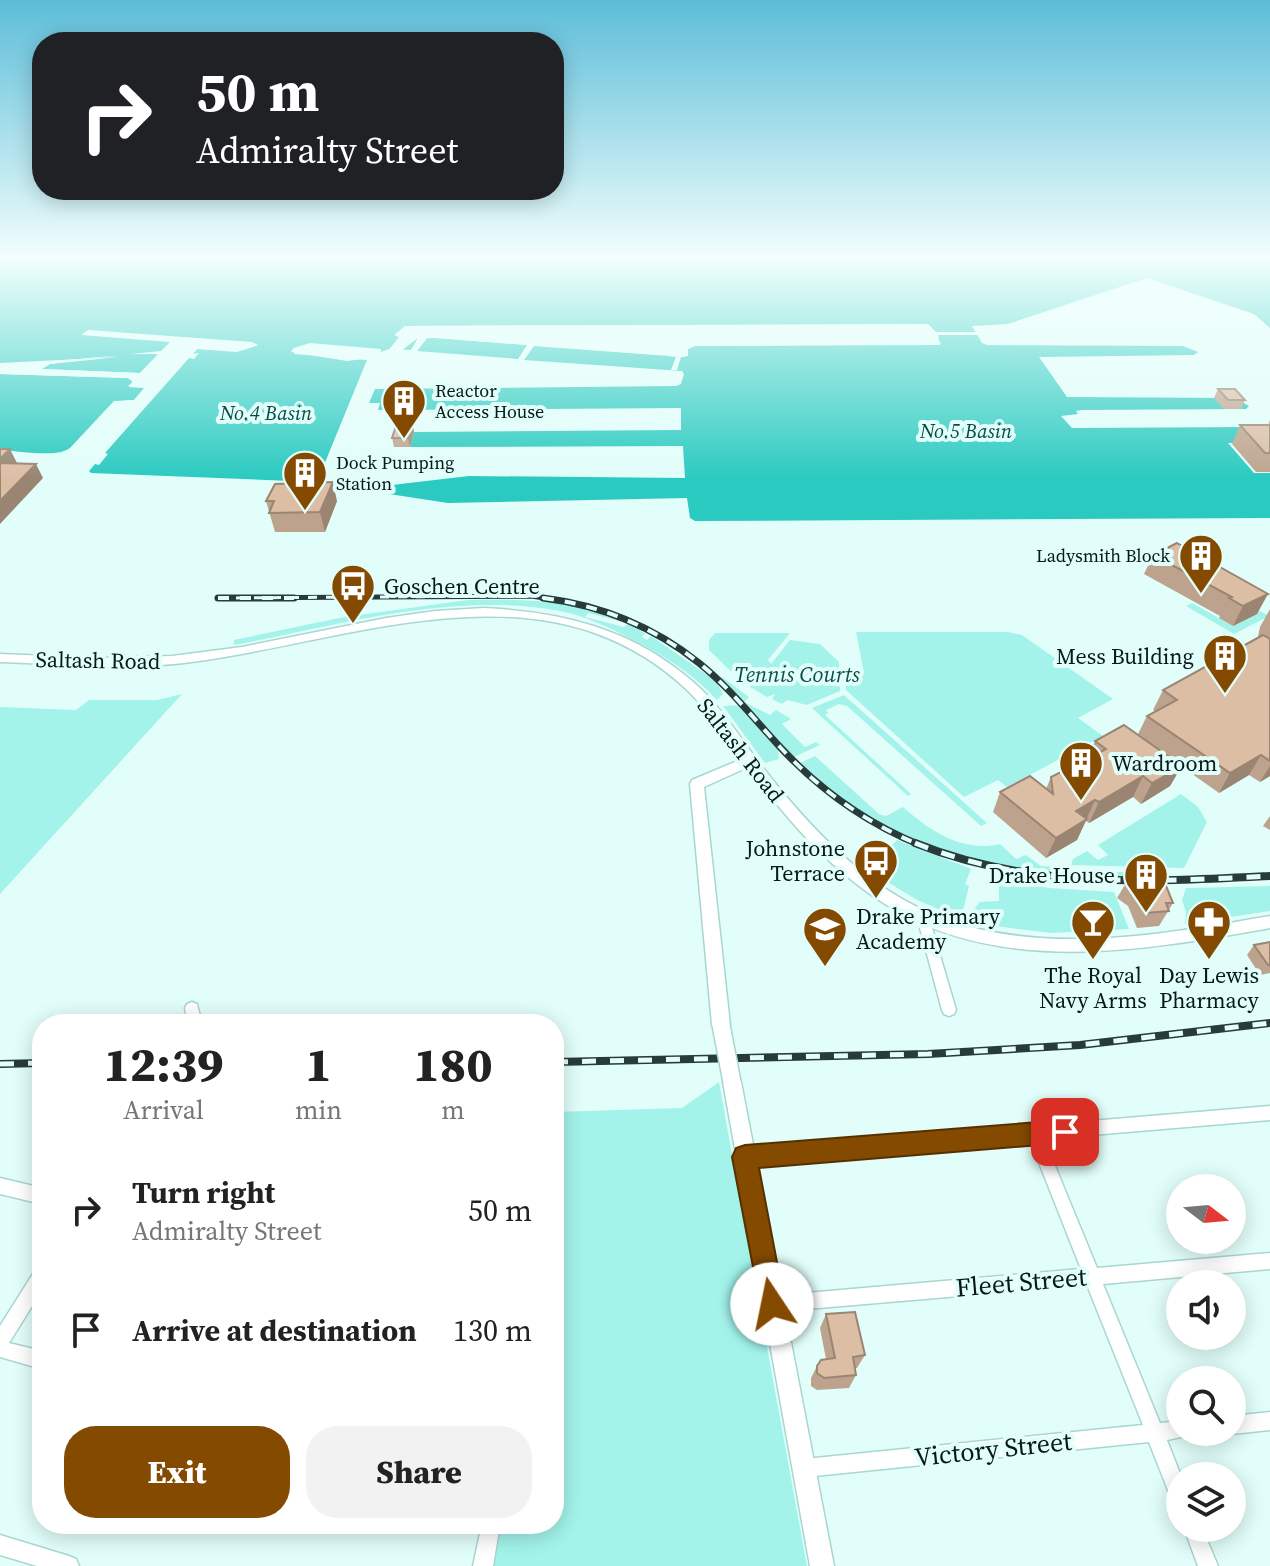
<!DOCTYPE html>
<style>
:root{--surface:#fff;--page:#f2f2f2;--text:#222;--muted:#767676;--accent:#844a00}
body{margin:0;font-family:"Source Serif 4",serif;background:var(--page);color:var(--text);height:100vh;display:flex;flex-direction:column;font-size:30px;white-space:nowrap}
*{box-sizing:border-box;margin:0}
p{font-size:26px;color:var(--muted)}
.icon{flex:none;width:44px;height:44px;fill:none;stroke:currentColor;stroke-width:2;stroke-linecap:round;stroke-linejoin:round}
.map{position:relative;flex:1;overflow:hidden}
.drawer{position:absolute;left:32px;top:1014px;width:532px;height:520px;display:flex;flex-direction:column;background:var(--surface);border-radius:32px;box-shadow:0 4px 20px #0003}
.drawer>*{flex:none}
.guide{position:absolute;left:32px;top:32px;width:532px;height:168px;border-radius:32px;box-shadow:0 4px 20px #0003;background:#202124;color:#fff;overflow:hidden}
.needle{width:52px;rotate:106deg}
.buttons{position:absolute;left:1166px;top:1174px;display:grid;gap:16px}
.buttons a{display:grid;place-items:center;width:80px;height:80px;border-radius:50%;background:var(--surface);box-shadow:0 4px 20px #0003;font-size:40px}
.pin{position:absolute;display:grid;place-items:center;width:68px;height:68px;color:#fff;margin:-34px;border-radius:16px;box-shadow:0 4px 12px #0006}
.me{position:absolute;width:88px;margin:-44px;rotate:349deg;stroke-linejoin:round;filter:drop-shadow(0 0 6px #0008)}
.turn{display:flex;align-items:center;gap:28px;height:168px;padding:0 32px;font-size:36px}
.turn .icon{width:104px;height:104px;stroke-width:2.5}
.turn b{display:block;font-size:56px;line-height:68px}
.eta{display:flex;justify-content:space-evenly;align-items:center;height:136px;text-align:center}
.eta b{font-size:48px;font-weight:800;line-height:56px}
.cta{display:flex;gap:16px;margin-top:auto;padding:16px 32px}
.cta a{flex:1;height:92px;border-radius:32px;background:var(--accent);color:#fff;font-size:32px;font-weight:800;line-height:92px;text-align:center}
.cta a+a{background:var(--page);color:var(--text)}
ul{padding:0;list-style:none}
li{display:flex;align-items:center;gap:24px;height:120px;padding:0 32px}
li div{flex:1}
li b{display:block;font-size:30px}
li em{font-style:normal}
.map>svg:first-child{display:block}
</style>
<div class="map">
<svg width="1270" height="1566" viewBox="0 0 1270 1566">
<rect width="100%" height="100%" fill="#e2fefa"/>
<path fill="#a3f3eb" d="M468 600C520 599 571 599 620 621L588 613 585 617 624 627 628 624 645 633 642 637 647 640 651 636 716 681 723 694 717 700C693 674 665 656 633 640 610 628 586 616 560 611 453 591 339 625 234 645V640L344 617Z
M1240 600 1269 616 1234 634 1186 606 1192 603 1233 626 1241 622 1240 620 1247 619Z
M856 632H1008L1022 635 1113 699 1078 718 1103 736 1007 787 998 780 964 797 846 690 845 673H864Z
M715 633H790L768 660 771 664 790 640 820 644 839 662 840 691 807 705 787 700 782 704 772 699 775 694 767 697 742 682 709 650V640Z
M722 677 749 697 744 702 770 715 776 710 791 719 782 724 805 747 816 742 820 745 792 758 782 748 778 750 779 759 765 763 723 706 743 705 719 678Z
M182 694 0 894V707L76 710 89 700H157Z
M844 695 987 823 981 826 847 706 839 704 826 710 828 713 825 715 911 794 908 796 812 708Z
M815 756 879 814 886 816 903 807C929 830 962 853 1000 844L1016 859 1026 855 1041 866 1146 874 1148 879C1011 879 902 858 798 764Z
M1181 794 1198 807 1207 822 1184 868 1071 865 1073 859 1087 851 1098 860 1108 855 1098 845Z
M897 840 971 869 965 884 969 886 961 919 917 900 868 870Z
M999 879 1049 888 1114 892 1129 929 1051 933 971 923 973 911 980 902 999 901Z
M1270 886V911L1185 924 1186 912 1182 900 1186 888Z
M719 1082 733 1160 742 1165 769 1300 760 1304 761 1314 807 1566H490L499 1524H554V1112L682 1108Z"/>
<path fill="#2bcac0" d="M0 260H1270V328L1254 314 1147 278 1008 324 972 326 982 343 987 345 1183 346 1198 352 1194 355 1039 357 1067 397 1235 398 1249 406 1246 409 1082 410 1076 411 1078 414 1061 416 1072 428 1253 427 1266 442 1228 443 1254 473H1270V518L695 521 690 518 687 498 448 503 389 494 392 485 469 476 685 478 683 446 410 447 414 432 681 430V408L378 410 380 403H369L375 389 676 386 681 384 684 374 682 371 524 360 534 346 684 357 688 349 695 346 941 344 928 324 405 326 396 336 420 338 411 350 389 349 381 352 304 346 292 349 295 354 367 360 317 482 91 473 89 471 96 460 197 349 243 350 258 345 88 330 171 342 140 373 41 369 50 364 119 357 0 363Z
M427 338H436L527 345 518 359 417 351Z
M0 374 128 378 133 382 128 386 145 388 134 400C100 399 93 436 67 450 53 457 17 451 0 450Z"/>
<path fill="#e2fefa" d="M928 324 936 332H977L979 335H938L940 345 695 346 688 349V356L681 357 677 370H671L676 357 668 356 669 352 683 353 685 346 695 342 936 341 927 328 406 330 401 333 659 351 658 355 436 338H427L416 352H410L418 338 398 353 387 352 399 337 394 335 405 326Z
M88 330 252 342 258 345 237 352 197 349 193 354 199 353 194 359 189 358 105 453 108 454 99 465 95 464 89 471 85 469 93 458 195 346H249L175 340 173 347 143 376 135 377 136 384 149 387 144 397 135 404 116 405 66 455 62 452 69 449 114 401 134 400 144 388 129 387 133 381 128 378 0 374V370L38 371V367H0V363L28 364 120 355 50 364 42 369 140 373 158 354H131L161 351 170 342 81 335Z
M310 343 381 349V352L375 355 304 350H298L371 358 347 361 291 352 294 348Z"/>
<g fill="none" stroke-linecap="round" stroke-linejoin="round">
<g stroke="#a8d6d1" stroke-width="3">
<path id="street" d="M927 913 931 914 933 918 932 928 956 1010 954 1014 949 1016 944 1014 942 1010 920 928 923 914Z
M192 1002 197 1004 202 1024H188L185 1008 187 1004Z
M1270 1106V1120L1044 1139 1097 1268 1270 1253V1269L1103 1284 1160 1423 1180 1421V1432H1188L1186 1436 1167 1440 1181 1476 1180 1505 1173 1503 1149 1442 805 1477 799 1474 796 1468 799 1462 805 1459 1143 1425 1087 1285 772 1312 766 1310 764 1304 766 1298 772 1296 1081 1269 1030 1140 745 1164 740 1162 738 1157 740 1152 745 1150Z
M0 1178 42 1188V1204L0 1194Z
M42 1267V1290L9 1343 42 1351V1369L0 1357V1326L36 1269Z
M1270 1412V1430L1232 1434 1227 1432H1232V1416Z
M482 1524H500L493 1566H473Z
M1184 1528H1202L1218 1566H1198Z
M0 1535 69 1556 76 1559 79 1566H37L0 1555Z"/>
</g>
<g stroke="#a8d6d1" stroke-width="3">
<path id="secondary" d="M484 608C562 612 631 628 692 681 718 703 737 733 757 760 807 825 866 890 945 919 1048 956 1165 934 1270 916V928C1147 950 1003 976 890 907 832 872 788 821 748 767L704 787 730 1025 727 1030 721 1033 715 1030 712 1025 690 784 692 780 742 759C724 735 707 709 685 688 546 560 361 638 199 661 134 671 66 664 0 662V654L98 658 172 656 242 647 386 618 435 611Z
M732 1074 738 1076 741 1082 834 1566H810L723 1082 726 1076Z"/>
</g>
<use href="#street" fill="#fff" fill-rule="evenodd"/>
<use href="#secondary" fill="#fff" fill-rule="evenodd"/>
<g stroke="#283b3a" stroke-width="5">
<path id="rail-far2" d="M218 598 531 596 558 600"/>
</g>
<g stroke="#283b3a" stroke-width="7">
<path id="rail-far1" d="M218 598H294
M543 598C600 605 654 627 699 663 730 688 754 719 780 747 820 790 866 823 920 845"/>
</g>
<g stroke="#283b3a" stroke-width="8">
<path id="rail" d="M915 843C1029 889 1150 882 1270 876
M554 1062 928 1054 1080 1045 1270 1023
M0 1064 42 1063"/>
</g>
<use href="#rail-far2" stroke="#e2fefa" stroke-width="3" stroke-dasharray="9" stroke-linecap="butt"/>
<use href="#rail-far1" stroke="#e2fefa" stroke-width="4" stroke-dasharray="11" stroke-linecap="butt"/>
<use href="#rail" stroke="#e2fefa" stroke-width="5" stroke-dasharray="14" stroke-linecap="butt"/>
<g stroke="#a8d6d1" stroke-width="20" stroke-linecap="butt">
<path id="secondary-bridge" d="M721 1025 732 1082"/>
</g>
<use href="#secondary-bridge" stroke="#fff" stroke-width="17"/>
</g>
<path fill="#bda38d" d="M1218 389 1245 400 1241 409H1224L1214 398Z
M1270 420V472H1256L1232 444 1240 425H1268Z
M414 432 410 447H394L392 438Z
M266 501H337L325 532H275Z
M1177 543 1257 614 1233 626 1219 618 1220 616 1144 574 1153 555Z
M1270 609V776L1260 782 1249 775 1219 793 1181 766 1170 786 1141 804 1133 797 1089 823 1086 821 1077 840 1046 858 993 812 1000 792 1046 789 1051 777 1088 758 1095 741 1138 734 1147 716 1155 711 1153 710 1163 690 1260 637 1258 636 1260 627Z
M1270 816V830L1263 826Z
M1126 883 1173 903 1159 926 1137 928 1128 906 1117 898Z
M1270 942V973L1260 975 1247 955 1254 945Z
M826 1314 865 1355 857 1368H855L856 1375 849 1388 817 1390 811 1386V1378L817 1366 826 1359 820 1328Z"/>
<path fill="#9a8573" d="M413 423 414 432 410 447 408 438Z
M10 449 17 463 0 469V459Z
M36 464 43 478 0 524V501Z
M333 482 337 501 325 532 320 512Z
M1268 594 1257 614 1233 626 1243 606Z
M1261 755 1249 775 1219 793 1230 773Z
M1182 766 1170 786 1141 804 1152 783Z
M1270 766V776L1260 782Z
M1143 776 1133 797 1089 823 1099 802Z
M1095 800 1077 840 1046 858 1056 838 1076 811Z"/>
<path fill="#dcbea4" stroke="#9a8573" stroke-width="2" d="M1218 389H1235L1245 400H1228Z
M397 423H413L408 438H392Z
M1240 425H1270V453H1265Z
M0 449H10L0 459Z
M0 463 36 464 0 501Z
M333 482 320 512 269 513 274 501H266L275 484Z
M1177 543 1268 594 1243 606 1229 598 1232 597 1153 555Z
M1263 635 1270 639V761L1261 755 1230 773 1147 716 1177 700 1163 690Z
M1124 725 1182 766 1152 783 1143 776 1099 802 1095 800 1076 811 1087 819 1056 838 1000 792 1030 776 1053 794 1051 777 1106 749 1095 741Z
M1164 881 1173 903H1166L1169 911 1146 913 1136 891 1126 883Z
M1270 942V965H1268L1254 945Z
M855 1312 865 1355 853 1357 856 1375 824 1378 817 1373V1366L821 1360 835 1358 826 1314Z"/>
<linearGradient id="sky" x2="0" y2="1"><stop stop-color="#5cbdd8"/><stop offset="0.54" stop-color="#f2fffd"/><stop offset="1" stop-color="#f2fffd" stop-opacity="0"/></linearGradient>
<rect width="1270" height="479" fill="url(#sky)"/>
<path fill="#844a00" stroke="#563000" stroke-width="2" d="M1065 1120 1073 1123 1077 1132 1073 1140 1065 1143 759 1168 785 1304 781 1314 772 1318 762 1314 732 1157 736 1148 745 1145Z"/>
<defs>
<g id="building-pin" transform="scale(2.3)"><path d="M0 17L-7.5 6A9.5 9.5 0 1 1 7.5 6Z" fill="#844a00" stroke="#e2fefa"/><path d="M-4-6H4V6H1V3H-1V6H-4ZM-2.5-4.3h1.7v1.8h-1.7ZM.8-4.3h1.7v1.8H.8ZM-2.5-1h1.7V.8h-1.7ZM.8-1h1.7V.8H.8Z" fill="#fff"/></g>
<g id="bus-pin" transform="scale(2.3)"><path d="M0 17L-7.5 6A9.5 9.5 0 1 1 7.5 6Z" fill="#844a00" stroke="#e2fefa"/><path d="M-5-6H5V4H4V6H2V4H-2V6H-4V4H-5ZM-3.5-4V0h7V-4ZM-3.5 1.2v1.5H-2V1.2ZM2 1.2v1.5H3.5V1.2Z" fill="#fff"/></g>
<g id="bar-pin" transform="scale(2.3)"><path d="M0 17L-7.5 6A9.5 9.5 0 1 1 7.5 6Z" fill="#844a00" stroke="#e2fefa"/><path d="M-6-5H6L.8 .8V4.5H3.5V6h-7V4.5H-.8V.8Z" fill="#fff"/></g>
<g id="pharmacy-pin" transform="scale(2.3)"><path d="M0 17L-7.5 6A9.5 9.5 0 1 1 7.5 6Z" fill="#844a00" stroke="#e2fefa"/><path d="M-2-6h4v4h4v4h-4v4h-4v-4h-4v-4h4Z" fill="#fff"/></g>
<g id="school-pin" transform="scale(2.3)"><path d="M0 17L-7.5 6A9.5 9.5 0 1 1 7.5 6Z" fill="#844a00" stroke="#e2fefa"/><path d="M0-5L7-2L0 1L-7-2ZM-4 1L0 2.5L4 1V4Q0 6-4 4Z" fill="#fff"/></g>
</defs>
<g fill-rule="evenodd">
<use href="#building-pin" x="404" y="401"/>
<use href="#building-pin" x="305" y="473"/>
<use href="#building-pin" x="1201" y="556"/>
<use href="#bus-pin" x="353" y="586"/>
<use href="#building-pin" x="1225" y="656"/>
<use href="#building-pin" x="1081" y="763"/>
<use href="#bus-pin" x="876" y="861"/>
<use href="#building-pin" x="1146" y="875"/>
<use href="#bar-pin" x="1093" y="922"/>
<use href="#pharmacy-pin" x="1209" y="922"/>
<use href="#school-pin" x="825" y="929"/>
</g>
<g text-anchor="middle" stroke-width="8" stroke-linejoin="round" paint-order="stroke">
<g font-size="18" fill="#071918" stroke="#e2fefa" text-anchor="start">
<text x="435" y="397">Reactor<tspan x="435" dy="21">Access House</tspan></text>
<text x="336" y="469">Dock Pumping<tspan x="336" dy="21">Station</tspan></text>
<text x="1170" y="562" text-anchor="end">Ladysmith Block</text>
</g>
<g font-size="20" font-style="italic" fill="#084b47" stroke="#e2fefa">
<text x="266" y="420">No.4 Basin</text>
<text x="966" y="438">No.5 Basin</text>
</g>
<g font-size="22" fill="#071918" stroke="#e2fefa" text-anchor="start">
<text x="384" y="594">Goschen Centre</text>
<text x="1194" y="664" text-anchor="end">Mess Building</text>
<text x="1112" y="771">Wardroom</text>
<text x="845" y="856" text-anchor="end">Johnstone<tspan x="845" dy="25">Terrace</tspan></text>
<text x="1115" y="883" text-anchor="end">Drake House</text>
<text x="856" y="924">Drake Primary<tspan x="856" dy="25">Academy</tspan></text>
<text x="1093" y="983" text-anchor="middle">The Royal<tspan x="1093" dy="25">Navy Arms</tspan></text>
<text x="1209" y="983" text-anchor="middle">Day Lewis<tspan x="1209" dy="25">Pharmacy</tspan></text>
</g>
<g font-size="22" fill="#071918" stroke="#e2fefa">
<text transform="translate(98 660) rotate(1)" y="8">Saltash Road</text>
<text transform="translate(741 750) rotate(52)" y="8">Saltash Road</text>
</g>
<g font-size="22" font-style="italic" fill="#0d4e49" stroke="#e2fefa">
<text x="797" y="682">Tennis Courts</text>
</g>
<g font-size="26" fill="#071918" stroke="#e2fefa">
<text transform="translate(1021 1282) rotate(-5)" y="9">Fleet Street</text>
<text transform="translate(993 1449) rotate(-6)" y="9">Victory Street</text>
</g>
</g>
</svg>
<div class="buttons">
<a><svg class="needle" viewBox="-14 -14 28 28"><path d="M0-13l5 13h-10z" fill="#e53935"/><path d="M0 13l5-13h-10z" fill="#767676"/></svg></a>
<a><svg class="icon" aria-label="sound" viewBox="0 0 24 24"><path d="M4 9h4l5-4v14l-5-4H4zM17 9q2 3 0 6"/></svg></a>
<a><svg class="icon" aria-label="search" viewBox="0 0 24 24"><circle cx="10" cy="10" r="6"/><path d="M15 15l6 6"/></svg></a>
<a><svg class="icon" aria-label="layers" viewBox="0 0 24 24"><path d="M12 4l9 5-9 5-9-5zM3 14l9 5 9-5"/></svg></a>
</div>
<div class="pin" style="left:1065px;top:1132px;background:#d93025"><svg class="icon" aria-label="arrive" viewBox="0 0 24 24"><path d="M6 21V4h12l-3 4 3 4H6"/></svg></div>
<svg class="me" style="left:772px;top:1304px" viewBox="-20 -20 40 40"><circle r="19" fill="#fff"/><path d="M0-13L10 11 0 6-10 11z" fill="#844a00"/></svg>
<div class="guide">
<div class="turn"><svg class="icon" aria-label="right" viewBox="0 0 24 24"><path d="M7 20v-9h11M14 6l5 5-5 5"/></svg><div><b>50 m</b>Admiralty Street</div></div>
</div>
<section class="drawer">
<div class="eta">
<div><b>12:39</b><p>Arrival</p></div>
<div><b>1</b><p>min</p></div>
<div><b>180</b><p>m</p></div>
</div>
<ul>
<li><svg class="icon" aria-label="right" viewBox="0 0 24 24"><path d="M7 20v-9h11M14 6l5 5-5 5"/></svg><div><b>Turn right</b><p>Admiralty Street</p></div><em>50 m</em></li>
<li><svg class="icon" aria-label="arrive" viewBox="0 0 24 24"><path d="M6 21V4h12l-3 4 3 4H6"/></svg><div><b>Arrive at destination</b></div><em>130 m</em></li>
</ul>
<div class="cta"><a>Exit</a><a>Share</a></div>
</section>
</div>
